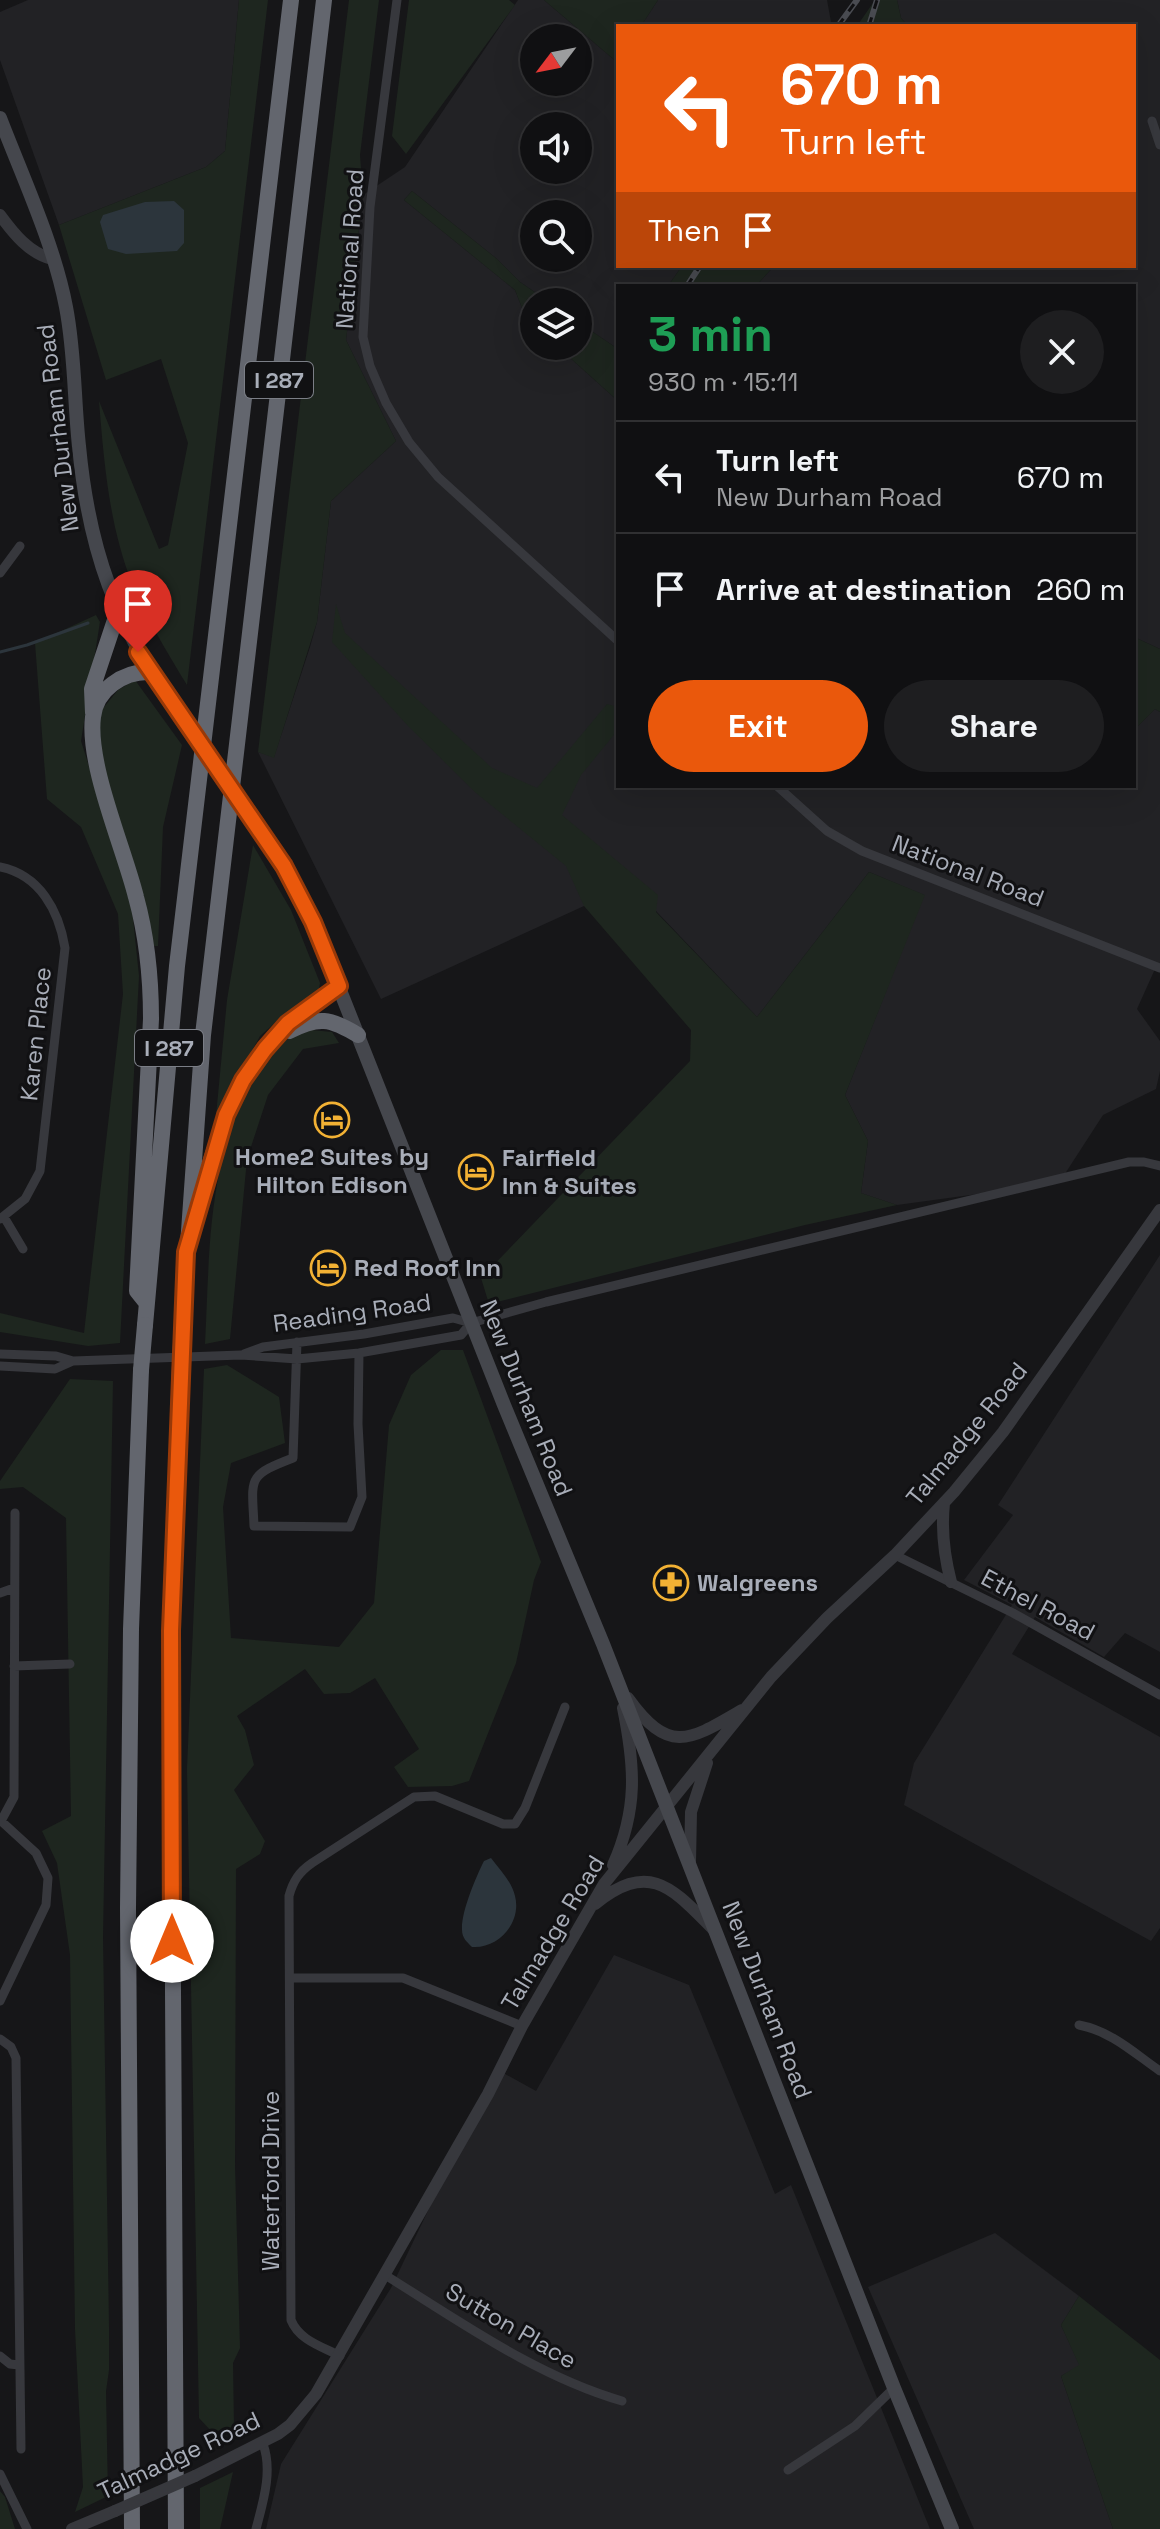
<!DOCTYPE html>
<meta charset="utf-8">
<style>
:root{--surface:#101012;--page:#1e1e20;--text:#f1f3f6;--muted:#9c9d9f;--line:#303032;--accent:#ea580c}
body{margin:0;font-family:"Space Grotesk",sans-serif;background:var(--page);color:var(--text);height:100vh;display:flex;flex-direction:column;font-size:30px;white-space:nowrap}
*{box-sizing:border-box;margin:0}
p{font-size:26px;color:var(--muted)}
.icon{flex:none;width:44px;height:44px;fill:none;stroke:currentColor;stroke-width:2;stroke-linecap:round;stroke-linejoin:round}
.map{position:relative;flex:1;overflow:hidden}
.details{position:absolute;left:616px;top:284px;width:520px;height:504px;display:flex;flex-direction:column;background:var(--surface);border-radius:0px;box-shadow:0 8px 32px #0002,0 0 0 2px var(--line)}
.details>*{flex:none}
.banner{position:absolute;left:616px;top:24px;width:520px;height:244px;border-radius:0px;box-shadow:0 8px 32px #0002,0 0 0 2px var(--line);background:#ea580c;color:#fff;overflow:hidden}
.needle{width:52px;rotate:238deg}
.controls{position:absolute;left:520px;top:24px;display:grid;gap:16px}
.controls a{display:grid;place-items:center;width:72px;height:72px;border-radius:50%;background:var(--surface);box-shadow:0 8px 32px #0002,0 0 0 2px var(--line);font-size:40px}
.pin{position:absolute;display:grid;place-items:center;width:68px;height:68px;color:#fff;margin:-82px -34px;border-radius:50% 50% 50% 0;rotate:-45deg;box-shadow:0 0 8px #0007}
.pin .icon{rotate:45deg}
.me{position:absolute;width:88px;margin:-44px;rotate:0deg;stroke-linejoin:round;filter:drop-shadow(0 0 6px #0008)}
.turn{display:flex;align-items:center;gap:28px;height:168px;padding:0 32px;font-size:36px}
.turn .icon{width:104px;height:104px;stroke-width:2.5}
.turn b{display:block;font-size:56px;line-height:68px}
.then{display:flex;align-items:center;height:76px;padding:0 32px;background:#0003;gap:16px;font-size:30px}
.round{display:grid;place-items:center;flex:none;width:84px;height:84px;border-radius:42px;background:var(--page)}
.summary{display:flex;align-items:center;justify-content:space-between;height:136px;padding:0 32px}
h1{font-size:48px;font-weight:700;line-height:60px;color:#1e9e55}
.action{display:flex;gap:16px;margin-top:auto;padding:16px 32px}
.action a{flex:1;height:92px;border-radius:48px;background:var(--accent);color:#fff;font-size:32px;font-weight:700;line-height:92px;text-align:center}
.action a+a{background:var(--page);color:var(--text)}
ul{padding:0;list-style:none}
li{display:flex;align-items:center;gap:24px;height:112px;padding:0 32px;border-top:2px solid var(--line)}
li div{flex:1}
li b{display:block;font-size:30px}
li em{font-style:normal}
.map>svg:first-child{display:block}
</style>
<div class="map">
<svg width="1160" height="2529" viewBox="0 0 1160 2529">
<rect width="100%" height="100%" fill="#161618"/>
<path fill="#222225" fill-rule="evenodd" d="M28 0H239L225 151 206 167 59 225 0 60V12Z
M518 0H544L618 63V266H682L668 286H618V344L615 347 578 322V302H549L520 282 497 259 412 191 404 200 515 290 526 318 534 325V346H557L618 401V786H1134V730L1155 709 1160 712V971L1155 969 1137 1009 1160 1041V1071L1156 1089 1103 1115 1059 1183 897 1205 861 1193 868 1141 845 1095 924 895 869 872 757 1017 656 911 584 906 381 999 258 752 274 757 310 647 317 622 331 501 396 441 346 340 363 195 405 167ZM534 38H578V82H534ZM534 126H578V170H534ZM534 214H578V258H534Z
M658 0H827L831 22 829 26H641Z
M897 0H1160V649L1134 637V286H756L774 266H1134V26H908L901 18Z
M1160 1255V1652L1125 1633 1104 1657 1035 1617 1012 1654 1160 1737V1928L1151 1941 904 1805 914 1763 1012 1605 964 1580 1013 1515 998 1505Z
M614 1955 689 1985 775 2194 791 2185 930 2529H266L281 2464 391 2288 496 2069 536 2091Z
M995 2233 1079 2296 1061 2325 1080 2366 1061 2376 1113 2529H974L868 2287Z"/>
<path fill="#1e261f" d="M239 0H268L187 685C161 642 133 597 120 547 107 500 103 450 99 401L159 549 168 545 188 443 161 359 106 380 59 225 206 167 225 151Z
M349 0H379L360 155 363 195 346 340 396 441 331 501 317 622 274 758 258 752Z
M409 0H509L515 5 406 154 392 136Z
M544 0H658L641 26H618V63Z
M875 0H897L901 18 908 26H857Z
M412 191 497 259 520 282 549 302H534V325L526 318 515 290 404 200Z
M682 266H774L756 286H668Z
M578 322 615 347 618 344V401L557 346H578Z
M336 604 345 633 492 768 537 788 607 704 618 707V730L581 775 562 815 658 895 656 912 757 1017 869 872 925 895 845 1095 868 1141 861 1193 897 1205 805 1225 489 1304 481 1278 690 1061 691 1030 584 906 566 866 476 793 408 726 332 642Z
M96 615 100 622 81 741 131 899 139 976 120 1343 88 1346 0 1332V1313L84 1333 123 994 118 914 81 827 47 799 35 643Z
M1134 637 1160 649V712L1155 709 1134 730Z
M135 680 182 745 163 827 158 946H153L99 750 100 712 118 690Z
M253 845 291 910 320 983 318 994 286 1013 260 1036 216 1116 227 1000Z
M311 1030 332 1032 339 1043 303 1049 268 1095 247 1159 230 1339 205 1344C210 1251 206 1145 264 1066 270 1059 275 1048 283 1042 289 1036 302 1034 311 1030Z
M441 1350H463L541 1562 534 1580 516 1663 469 1781 452 1786 408 1787 394 1767 419 1749 375 1678 350 1693 324 1694 305 1669 237 1716 245 1730 254 1765 234 1790 265 1841 260 1854 236 1869 235 2165 240 2348 233 2363 234 2427 212 2432 199 2418 187 1769 204 1369 227 1365 279 1397 285 1443 231 1463 223 1507 231 1638 339 1647 374 1603 389 1425 411 1375Z
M70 1379 113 1381 103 1937 109 2327V2370L106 2391 108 2496 75 2512 83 2487 75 2329 70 1955 57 1863 42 1831 71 1816 66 1518 23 1487 0 1489V1481Z
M1079 2296 1160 2360V2529H1113L1061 2376 1079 2365 1061 2325Z
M233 2472 220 2529H200V2488Z
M0 2491 5 2497 15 2529H0Z"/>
<path fill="#2c353c" d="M174 201 184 210V243L177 251 126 254 108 249 100 222 103 215 145 202Z
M491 1858C500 1870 512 1882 515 1896 522 1923 498 1949 472 1947 467 1942 462 1938 462 1930 461 1912 476 1877 484 1861Z"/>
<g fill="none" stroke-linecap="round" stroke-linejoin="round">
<path stroke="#2c353c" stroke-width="3" d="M0 652 27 645 88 623"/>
<path stroke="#37383d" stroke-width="9" d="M397 0 370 207 363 337 370 366 386 403 409 442 438 477 618 641
M1152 121 1160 145
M0 573 20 546
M777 786 827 831 862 851 1160 968
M0 867C40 875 59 911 65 948L40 1171 25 1199 0 1219
M4 1217 23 1249
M471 1323 546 1302 1129 1162H1144L1160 1166
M297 1342 293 1458C246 1476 252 1478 254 1526L350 1527 362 1497 358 1424 359 1353
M0 1354 56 1356 73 1361 241 1355 297 1359 359 1353 461 1335 471 1323
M244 1354 263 1347 364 1334 453 1318 471 1323
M0 1366 55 1369 73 1361
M895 1555 1013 1613 1160 1695
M0 1593 14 1588
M14 1666 70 1664
M0 1820 36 1853 48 1878 46 1905 0 2001
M1 1821 14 1797 15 1513
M290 1978H403L522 2026
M1079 2025C1111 2031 1134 2053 1160 2071
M0 2039 11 2047 16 2058 21 2449
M385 2275C461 2322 536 2376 622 2401
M0 2356 10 2364 19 2365
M340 2356C321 2346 299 2340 291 2320L289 1896C293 1881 299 1872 312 1863L414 1797 435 1796 503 1824H515L525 1808 565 1707
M788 2470 855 2426 894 2388
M0 2474 27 2529
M256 2529C263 2502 273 2471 263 2444"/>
<path stroke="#37383d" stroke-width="12" d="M0 215C14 234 29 253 52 259
M944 1503C941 1531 944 1555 951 1582
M628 1698C669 1755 689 1741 742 1710
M690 1862 691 1812 707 1763
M613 1865C638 1809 635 1767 623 1708
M595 1904C650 1860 672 1888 713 1929
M195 2476 278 2434 290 2425 316 2394 488 2094 522 2026 604 1884 771 1677 827 1618 895 1555 954 1492 1003 1432 1160 1210
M72 2529 115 2511"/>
<path stroke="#45474d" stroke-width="14" d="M0 118C23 178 54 244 66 307 75 353 74 400 79 446 89 553 116 621 175 710
M257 824 284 866 313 922 504 1405 603 1644 894 2388 952 2529"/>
<path stroke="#63666e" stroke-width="16" d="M93 713 92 689 118 611
M289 1031C319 1016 330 1018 358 1035
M196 1212C215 1145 234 1070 289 1022 305 1008 323 999 339 986
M145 1301 137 1291 151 1019C151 977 147 937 136 897 124 848 87 765 93 717 96 690 123 671 150 672
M145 1325 177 966 291 0
M181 1343 203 1035 324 0
M132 2529 128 1908 131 1629 141 1370
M176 2529 171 1631 180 1365"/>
<g stroke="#4a4c52" stroke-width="6">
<path id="rail" d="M838 26 857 0
M869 26 877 0
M687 286 700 266"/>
</g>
<use href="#rail" stroke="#111113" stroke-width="3" stroke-dasharray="9" stroke-linecap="butt"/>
<path stroke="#37383d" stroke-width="12" d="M115 2511 195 2476"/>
<path stroke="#45474d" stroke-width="14" d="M175 710 257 824"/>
<path stroke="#63666e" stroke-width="16" d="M180 1365 181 1343
M141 1370 145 1325"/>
</g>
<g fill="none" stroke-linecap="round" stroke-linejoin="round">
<g stroke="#983908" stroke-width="20">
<path id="route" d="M138 652 284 866 313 922 339 986 288 1023 265 1049 243 1080 226 1115 186 1252 171 1631 172 1941"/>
</g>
<use href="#route" stroke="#ea580c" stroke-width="14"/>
</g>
<defs>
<g id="hotel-ring" transform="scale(1.8)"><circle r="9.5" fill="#111113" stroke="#f2b134" stroke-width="1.5"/><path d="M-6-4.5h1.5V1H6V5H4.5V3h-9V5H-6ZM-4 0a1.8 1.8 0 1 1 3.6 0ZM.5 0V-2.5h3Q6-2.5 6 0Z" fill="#f2b134"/></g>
<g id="pharmacy-ring" transform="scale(1.8)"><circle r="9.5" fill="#111113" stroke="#f2b134" stroke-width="1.5"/><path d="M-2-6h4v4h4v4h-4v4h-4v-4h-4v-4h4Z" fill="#f2b134"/></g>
</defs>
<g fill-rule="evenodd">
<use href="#hotel-ring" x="332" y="1120"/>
<use href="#hotel-ring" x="476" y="1172"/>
<use href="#hotel-ring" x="328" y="1268"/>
<use href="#pharmacy-ring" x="671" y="1583"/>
</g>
<g text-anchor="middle" stroke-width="6" stroke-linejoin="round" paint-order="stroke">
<g fill="#111113" stroke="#7b7e86" stroke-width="2">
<rect x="245" y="362" width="68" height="36" rx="6"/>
<rect x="135" y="1030" width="68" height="36" rx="6"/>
</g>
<g font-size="22" font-weight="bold" fill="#a8adb8">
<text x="279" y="388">I 287</text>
<text x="169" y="1056">I 287</text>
</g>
<g font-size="24" fill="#a8adb8" stroke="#111113">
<text transform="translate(350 249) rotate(-86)" y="8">National Road</text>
<text transform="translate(58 428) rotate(-97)" y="8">New Durham Road</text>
<text transform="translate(968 871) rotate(21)" y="8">National Road</text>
<text transform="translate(36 1034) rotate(-84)" y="8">Karen Place</text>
<text transform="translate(352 1313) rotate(-8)" y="8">Reading Road</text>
<text transform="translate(526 1398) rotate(68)" y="8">New Durham Road</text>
<text transform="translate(967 1434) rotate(-51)" y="8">Talmadge Road</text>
<text transform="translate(1038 1605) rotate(28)" y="8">Ethel Road</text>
<text transform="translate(553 1933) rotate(-59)" y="8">Talmadge Road</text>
<text transform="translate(767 2000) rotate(69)" y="8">New Durham Road</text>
<text transform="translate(271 2181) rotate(-90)" y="8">Waterford Drive</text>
<text transform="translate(511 2326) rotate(30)" y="8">Sutton Place</text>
<text transform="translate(179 2456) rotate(-25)" y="8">Talmadge Road</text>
</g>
<g font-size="24" font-weight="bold" fill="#a8adb8" stroke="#111113" text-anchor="start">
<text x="332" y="1165" text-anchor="middle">Home2 Suites by<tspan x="332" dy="28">Hilton Edison</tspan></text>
<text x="502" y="1166">Fairfield<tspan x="502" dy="28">Inn &amp; Suites</tspan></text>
<text x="354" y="1276">Red Roof Inn</text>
<text x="697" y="1591">Walgreens</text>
</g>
</g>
</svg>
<div class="controls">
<a><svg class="needle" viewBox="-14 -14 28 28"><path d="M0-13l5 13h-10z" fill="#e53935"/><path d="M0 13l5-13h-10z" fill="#9c9d9f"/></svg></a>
<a><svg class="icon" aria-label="sound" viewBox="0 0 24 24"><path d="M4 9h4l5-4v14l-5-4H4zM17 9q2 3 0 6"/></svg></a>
<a><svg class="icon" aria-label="search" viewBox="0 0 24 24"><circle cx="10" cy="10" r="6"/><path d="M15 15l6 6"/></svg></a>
<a><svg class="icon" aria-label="layers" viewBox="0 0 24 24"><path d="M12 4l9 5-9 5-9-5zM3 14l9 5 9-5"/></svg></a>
</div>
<div class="pin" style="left:138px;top:652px;background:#d93025"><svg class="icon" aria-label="arrive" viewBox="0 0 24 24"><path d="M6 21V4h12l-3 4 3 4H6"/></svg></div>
<svg class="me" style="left:172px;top:1941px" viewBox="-20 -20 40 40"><circle r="19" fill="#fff"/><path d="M0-13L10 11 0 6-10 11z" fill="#ea580c"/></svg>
<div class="banner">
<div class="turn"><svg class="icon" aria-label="left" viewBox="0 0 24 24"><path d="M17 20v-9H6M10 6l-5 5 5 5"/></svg><div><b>670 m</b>Turn left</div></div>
<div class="then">Then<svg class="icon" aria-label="arrive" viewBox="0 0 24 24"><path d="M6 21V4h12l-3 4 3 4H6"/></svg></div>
</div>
<section class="details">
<div class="summary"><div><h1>3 min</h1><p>930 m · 15:11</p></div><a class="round"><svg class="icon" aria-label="close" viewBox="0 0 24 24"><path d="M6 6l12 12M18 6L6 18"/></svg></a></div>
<ul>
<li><svg class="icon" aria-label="left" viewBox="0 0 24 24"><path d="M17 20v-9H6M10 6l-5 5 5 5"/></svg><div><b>Turn left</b><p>New Durham Road</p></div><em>670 m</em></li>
<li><svg class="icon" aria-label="arrive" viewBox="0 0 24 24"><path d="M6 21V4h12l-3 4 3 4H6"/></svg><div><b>Arrive at destination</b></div><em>260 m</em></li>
</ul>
<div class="action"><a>Exit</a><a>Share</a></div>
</section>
</div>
